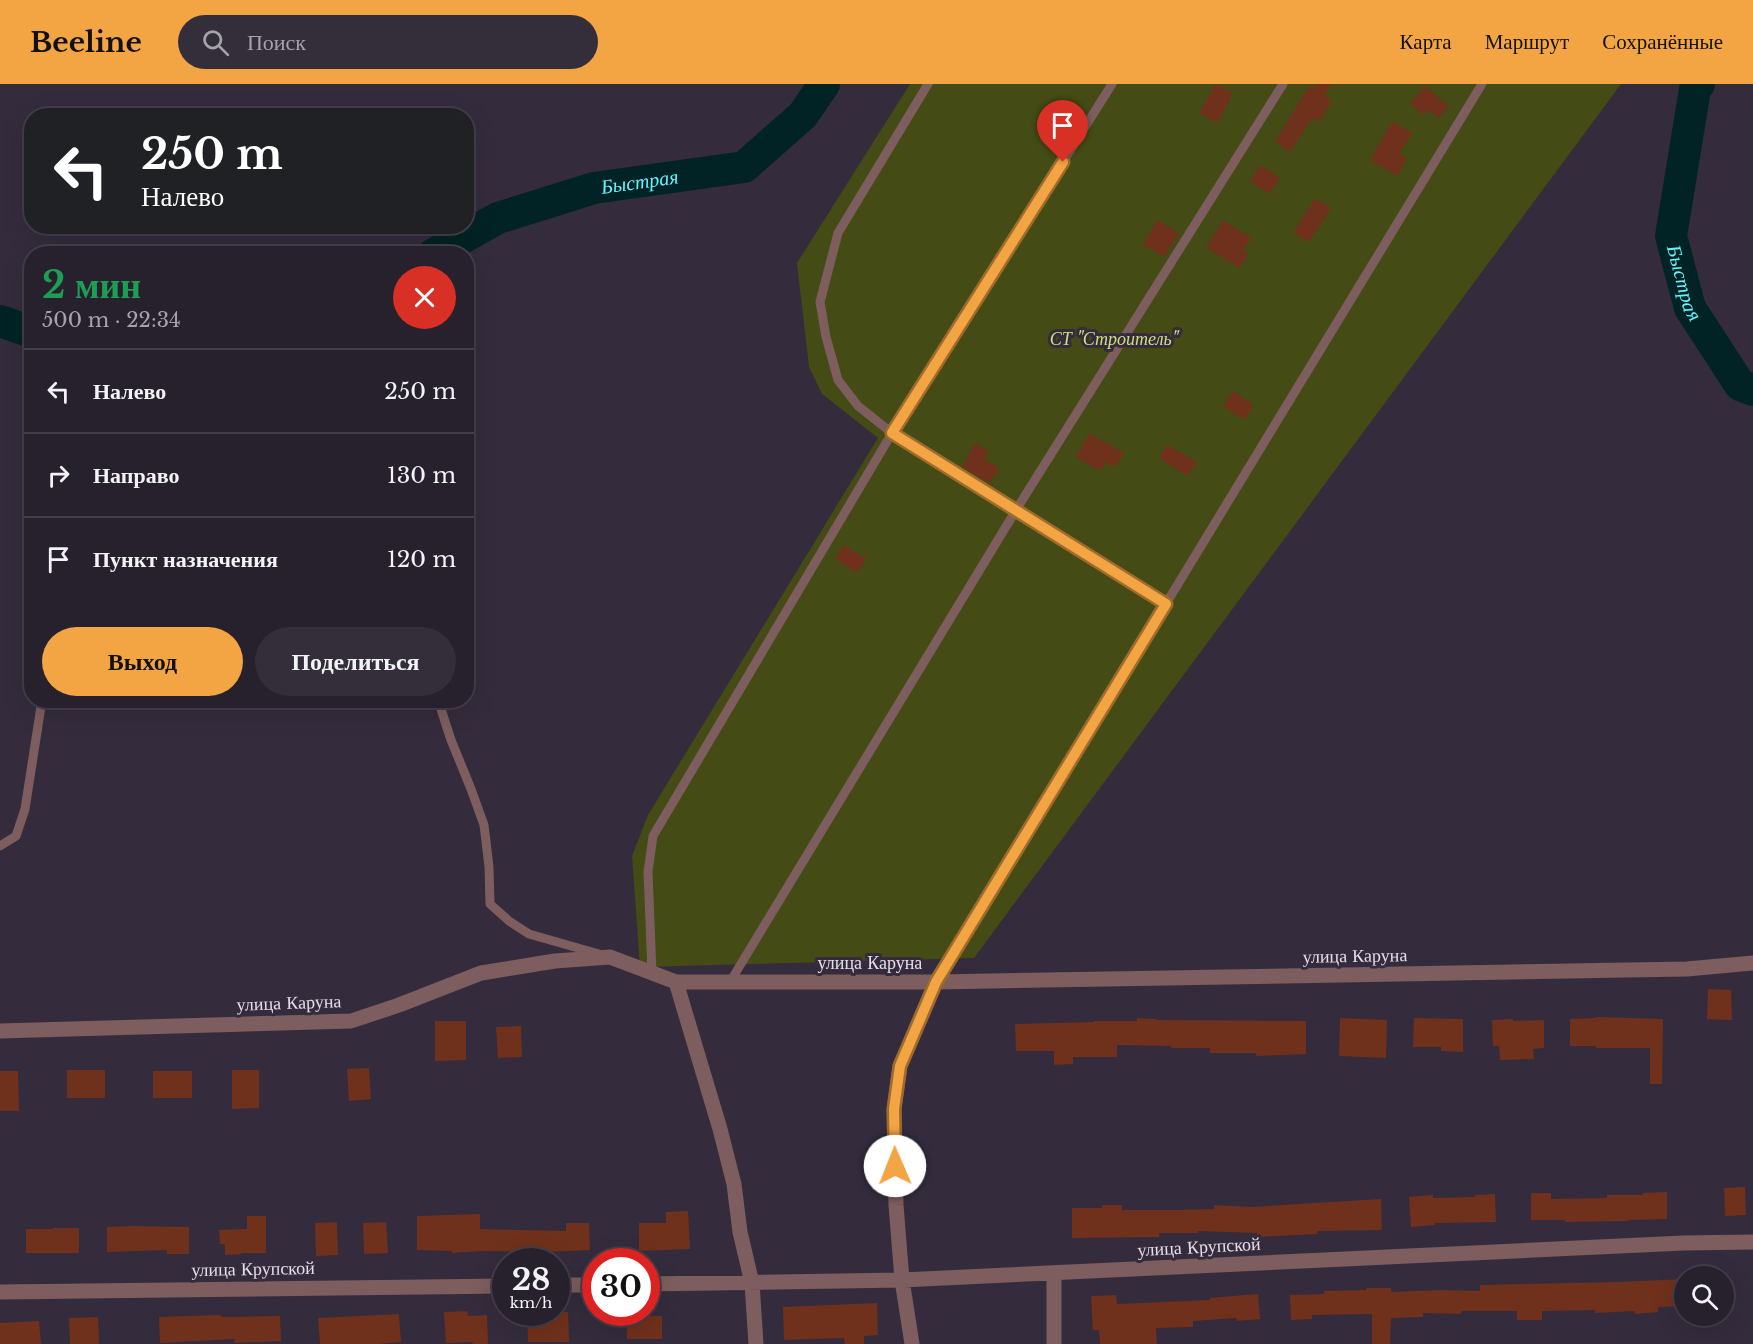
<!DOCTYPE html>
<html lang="ru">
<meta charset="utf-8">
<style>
:root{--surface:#27212d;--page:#332e39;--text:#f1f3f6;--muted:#a4a3aa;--line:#433e49;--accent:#f3a443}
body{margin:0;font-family:"Libre Baskerville",serif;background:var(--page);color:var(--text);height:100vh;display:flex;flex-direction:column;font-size:22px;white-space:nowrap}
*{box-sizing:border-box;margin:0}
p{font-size:20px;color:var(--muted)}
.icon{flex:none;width:33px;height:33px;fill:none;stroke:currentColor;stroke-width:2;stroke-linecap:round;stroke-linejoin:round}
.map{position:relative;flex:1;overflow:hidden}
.side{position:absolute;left:24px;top:162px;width:450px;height:462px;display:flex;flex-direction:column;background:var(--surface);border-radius:24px;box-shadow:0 6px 24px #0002,0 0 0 2px var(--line)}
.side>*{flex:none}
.top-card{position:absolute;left:24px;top:24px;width:450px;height:126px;border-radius:24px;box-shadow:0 6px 24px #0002,0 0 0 2px var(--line);background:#202124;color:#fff;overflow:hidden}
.controls{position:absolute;left:1674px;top:1182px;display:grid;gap:12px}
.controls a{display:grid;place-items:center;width:60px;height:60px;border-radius:50%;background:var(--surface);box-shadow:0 6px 24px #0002,0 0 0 2px var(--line);font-size:30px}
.speed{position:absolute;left:492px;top:1164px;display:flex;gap:12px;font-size:30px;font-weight:700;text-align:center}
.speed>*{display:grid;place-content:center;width:78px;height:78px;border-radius:50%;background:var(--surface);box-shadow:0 6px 24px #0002,0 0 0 2px var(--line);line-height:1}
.speed small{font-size:15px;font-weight:400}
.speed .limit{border:9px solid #d22;background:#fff;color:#111}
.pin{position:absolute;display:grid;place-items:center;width:51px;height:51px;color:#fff;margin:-62px -26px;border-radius:50% 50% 50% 0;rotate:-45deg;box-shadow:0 0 6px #0007}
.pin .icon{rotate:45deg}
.me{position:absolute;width:66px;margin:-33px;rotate:359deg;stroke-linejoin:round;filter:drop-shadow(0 0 4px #0008)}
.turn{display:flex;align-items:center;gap:21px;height:126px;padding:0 18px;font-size:27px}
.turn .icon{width:78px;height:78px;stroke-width:2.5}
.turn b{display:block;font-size:42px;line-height:51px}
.round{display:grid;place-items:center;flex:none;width:63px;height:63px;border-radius:32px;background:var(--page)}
.headline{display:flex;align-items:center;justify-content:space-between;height:102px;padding:0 18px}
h1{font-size:36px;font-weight:800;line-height:45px;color:#1e9e55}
.cta{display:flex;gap:12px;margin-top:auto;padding:12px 18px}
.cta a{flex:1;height:69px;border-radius:36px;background:var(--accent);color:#111;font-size:24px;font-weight:800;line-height:69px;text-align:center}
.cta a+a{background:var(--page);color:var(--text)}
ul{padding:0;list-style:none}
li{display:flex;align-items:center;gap:18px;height:84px;padding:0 18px;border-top:2px solid var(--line)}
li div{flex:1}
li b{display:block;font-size:22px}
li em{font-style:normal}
header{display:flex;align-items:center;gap:36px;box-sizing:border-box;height:84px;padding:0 30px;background:var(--accent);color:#111}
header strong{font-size:28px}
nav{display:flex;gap:33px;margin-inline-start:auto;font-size:21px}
.search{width:420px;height:54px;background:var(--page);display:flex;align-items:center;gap:15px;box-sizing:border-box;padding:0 21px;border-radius:33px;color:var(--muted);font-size:22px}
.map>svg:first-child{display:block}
</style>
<header>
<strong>Beeline</strong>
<div class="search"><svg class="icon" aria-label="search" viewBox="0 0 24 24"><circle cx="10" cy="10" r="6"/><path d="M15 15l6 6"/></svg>Поиск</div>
<nav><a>Карта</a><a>Маршрут</a><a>Сохранённые</a></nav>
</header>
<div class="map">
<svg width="1753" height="1260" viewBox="0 0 1753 1260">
<rect width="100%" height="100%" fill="#342c3c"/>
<path fill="#444b14" d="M910 0H1621L974 874 640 883 632 772 648 731 878 354 822 310 809 283 797 179Z"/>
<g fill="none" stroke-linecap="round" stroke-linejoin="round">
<g stroke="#022325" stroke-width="32">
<path id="s1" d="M1699 0 1695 5 1671 152 1690 224 1740 301 1753 306"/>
<path id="s2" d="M434 170 498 134 594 104 744 83 803 31 824 0"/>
<path d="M0 237 32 248"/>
</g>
</g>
<path fill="#6f311b" d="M1215 0 1233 9 1217 39 1199 29Z
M1316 0H1331L1324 12 1332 16 1319 38 1312 34 1290 68 1275 58 1309 2 1313 5Z
M1424 2 1449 22 1439 34 1429 26 1424 31 1410 20Z
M1392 37 1412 49 1399 70 1407 74 1397 92 1370 76Z
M1260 81 1280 94 1269 110 1250 97Z
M1315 114 1331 124 1309 158 1293 149Z
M1157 136 1179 149 1164 173 1143 160Z
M1223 136 1251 154 1243 166 1248 170 1239 184 1206 163Z
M1233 307 1254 321 1244 336 1223 322Z
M1089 349 1124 369 1115 383 1106 378 1100 387 1076 373Z
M975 359 988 367 984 375 999 384 990 399 962 383Z
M1167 361 1197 378 1188 392 1159 374Z
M844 461 866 475 857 489 835 475Z
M1708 905 1731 906 1732 936 1707 935Z
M1596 933 1663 935 1662 1000H1650V964H1596V962H1570V935L1596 934Z
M1137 934 1157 935V936L1306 937V970L1256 972V969H1210V964H1171V962L1117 961V973H1073V980L1054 981V967H1016L1015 940 1094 938V937H1137Z
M1340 934 1387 936 1386 974 1339 972Z
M1414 934 1463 935V968L1441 967V963H1413Z
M1513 935V937L1544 936V964L1533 965 1534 975 1500 976 1499 962H1493L1492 936Z
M435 937H466V976L435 977Z
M521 942 522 973 498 974 496 943Z
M369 984 371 1015 349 1017 347 985Z
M67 986H105V1014H67Z
M232 986H259V1024L232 1025Z
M0 987H18L19 1027H0Z
M153 987H192V1014H153Z
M1745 1103 1746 1131 1725 1132 1724 1104Z
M1667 1108V1135L1628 1136V1137L1565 1138V1136H1531V1109H1551V1115L1607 1114V1111H1643V1109Z
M1495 1110 1496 1138 1435 1139V1141L1411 1143 1409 1113 1433 1111V1114L1475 1113V1111Z
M1381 1115 1382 1146 1317 1147 1318 1150 1257 1153V1149L1198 1147V1149H1159V1153L1072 1154V1124H1102V1121H1122V1126H1177L1214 1125V1121L1251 1123Z
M688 1127 690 1165 639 1167V1139H666V1128Z
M480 1130V1145L566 1147V1139H589L590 1166 546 1168 481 1167 452 1169V1167L417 1166V1132Z
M247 1132H266V1169H241V1170L225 1171V1160H220L219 1146 247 1145Z
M337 1138 338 1171 316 1172 315 1139Z
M386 1138 388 1169 364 1170 363 1139Z
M132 1142 189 1143V1170H167V1166L107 1168V1143Z
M53 1144H79V1169H26V1145H53Z
M1684 1195V1222L1658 1223V1228L1635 1230V1227L1595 1229V1226L1542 1227V1236H1517V1227H1461V1230L1423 1229V1233L1391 1234 1390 1260H1372V1230L1312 1231V1235L1291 1236 1290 1211 1324 1210V1207L1366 1206V1204H1391V1208L1441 1206 1480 1207V1201L1619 1198Z
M1258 1210 1260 1235 1237 1237 1236 1234 1193 1237V1243L1156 1244 1157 1260H1100L1099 1246H1093L1091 1212 1116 1211 1117 1220 1210 1216V1214Z
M877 1219 878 1251 864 1252V1260H845L844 1254 784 1256 783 1223Z
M467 1227 468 1232 487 1231 488 1260H473L472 1258 446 1259 444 1228Z
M556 1228H568L569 1258H528L527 1229Z
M399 1230 401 1258 379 1260H320L318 1234Z
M221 1231V1233L280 1232 281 1257 235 1259 234 1255 160 1259 159 1233Z
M662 1232V1255H627V1233Z
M98 1233 99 1260H70L69 1234Z
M39 1237 41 1260H0V1239Z"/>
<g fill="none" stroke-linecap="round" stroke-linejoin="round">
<path stroke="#7d5d5e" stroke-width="9" d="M928 0 838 149 820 218 826 253 838 296 858 322 892 349 1166 520
M438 616 451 656 471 705 484 741 489 783 490 820 509 837 529 850 599 870
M0 762 16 752 25 725 42 616
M652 889 648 788 653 752 892 349 1112 0
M730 898 1016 426 1283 0
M936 898 1482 0"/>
<path stroke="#7d5d5e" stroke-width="15" d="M676 898 720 1045 734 1100 740 1148 752 1199 756 1260
M0 947 351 937 399 921 481 889 555 877 610 873 676 898H936L1687 885 1753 879
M1054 1189V1260
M646 1200 902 1196 1683 1159 1753 1158
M556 1201H596
M0 1208 506 1202
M912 1260 902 1196 896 1121 894 1025 900 982 936 898"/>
</g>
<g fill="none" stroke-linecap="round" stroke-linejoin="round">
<g stroke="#9e6b2c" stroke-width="15">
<path id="route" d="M895 1082 894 1025 900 982 936 898 1166 520 892 349 1063 78"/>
</g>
<use href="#route" stroke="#f3a443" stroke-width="10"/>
</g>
<g text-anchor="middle" stroke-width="6" stroke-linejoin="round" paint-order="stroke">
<g font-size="18" font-style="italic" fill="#cfdf7d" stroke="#342c3c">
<text x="1114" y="261">СТ "Строитель"</text>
</g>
<g font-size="18" fill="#e4dfe9" stroke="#342c3c">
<text transform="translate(1355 872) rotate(-1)" y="6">улица Каруна</text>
<text x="870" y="885">улица Каруна</text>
<text transform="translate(289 919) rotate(-2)" y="6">улица Каруна</text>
<text transform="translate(1199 1163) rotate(-3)" y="6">улица Крупской</text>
<text transform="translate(253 1185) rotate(-1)" y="6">улица Крупской</text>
</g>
<g font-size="20" font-style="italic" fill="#63f5ff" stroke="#342c3c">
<text dy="7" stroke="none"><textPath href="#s2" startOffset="220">Быстрая</textPath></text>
<text dy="7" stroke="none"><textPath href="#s1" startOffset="204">Быстрая</textPath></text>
</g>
</g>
</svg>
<div class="controls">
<a><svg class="icon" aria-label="search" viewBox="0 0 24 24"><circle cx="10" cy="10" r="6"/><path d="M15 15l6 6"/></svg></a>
</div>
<div class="speed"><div>28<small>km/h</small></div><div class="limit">30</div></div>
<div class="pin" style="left:1063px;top:78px;background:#d93025"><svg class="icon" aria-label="arrive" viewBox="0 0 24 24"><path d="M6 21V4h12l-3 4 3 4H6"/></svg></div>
<svg class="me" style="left:895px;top:1082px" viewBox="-20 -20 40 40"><circle r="19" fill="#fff"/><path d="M0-13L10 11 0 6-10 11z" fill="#f3a443"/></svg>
<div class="top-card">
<div class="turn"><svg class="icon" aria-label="left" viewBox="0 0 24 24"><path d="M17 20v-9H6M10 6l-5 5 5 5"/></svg><div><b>250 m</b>Налево</div></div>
</div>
<section class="side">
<div class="headline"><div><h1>2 мин</h1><p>500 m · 22:34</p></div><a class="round" style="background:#d93025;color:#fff"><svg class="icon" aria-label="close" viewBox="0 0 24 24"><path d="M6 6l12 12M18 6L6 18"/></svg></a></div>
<ul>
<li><svg class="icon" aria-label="left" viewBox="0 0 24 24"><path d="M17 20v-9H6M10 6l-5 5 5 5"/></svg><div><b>Налево</b></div><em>250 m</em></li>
<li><svg class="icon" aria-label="right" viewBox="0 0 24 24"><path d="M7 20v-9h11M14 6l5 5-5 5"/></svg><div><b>Направо</b></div><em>130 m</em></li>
<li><svg class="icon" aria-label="arrive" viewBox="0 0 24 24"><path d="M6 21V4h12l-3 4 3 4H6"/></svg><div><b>Пункт назначения</b></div><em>120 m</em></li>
</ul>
<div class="cta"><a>Выход</a><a>Поделиться</a></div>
</section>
</div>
